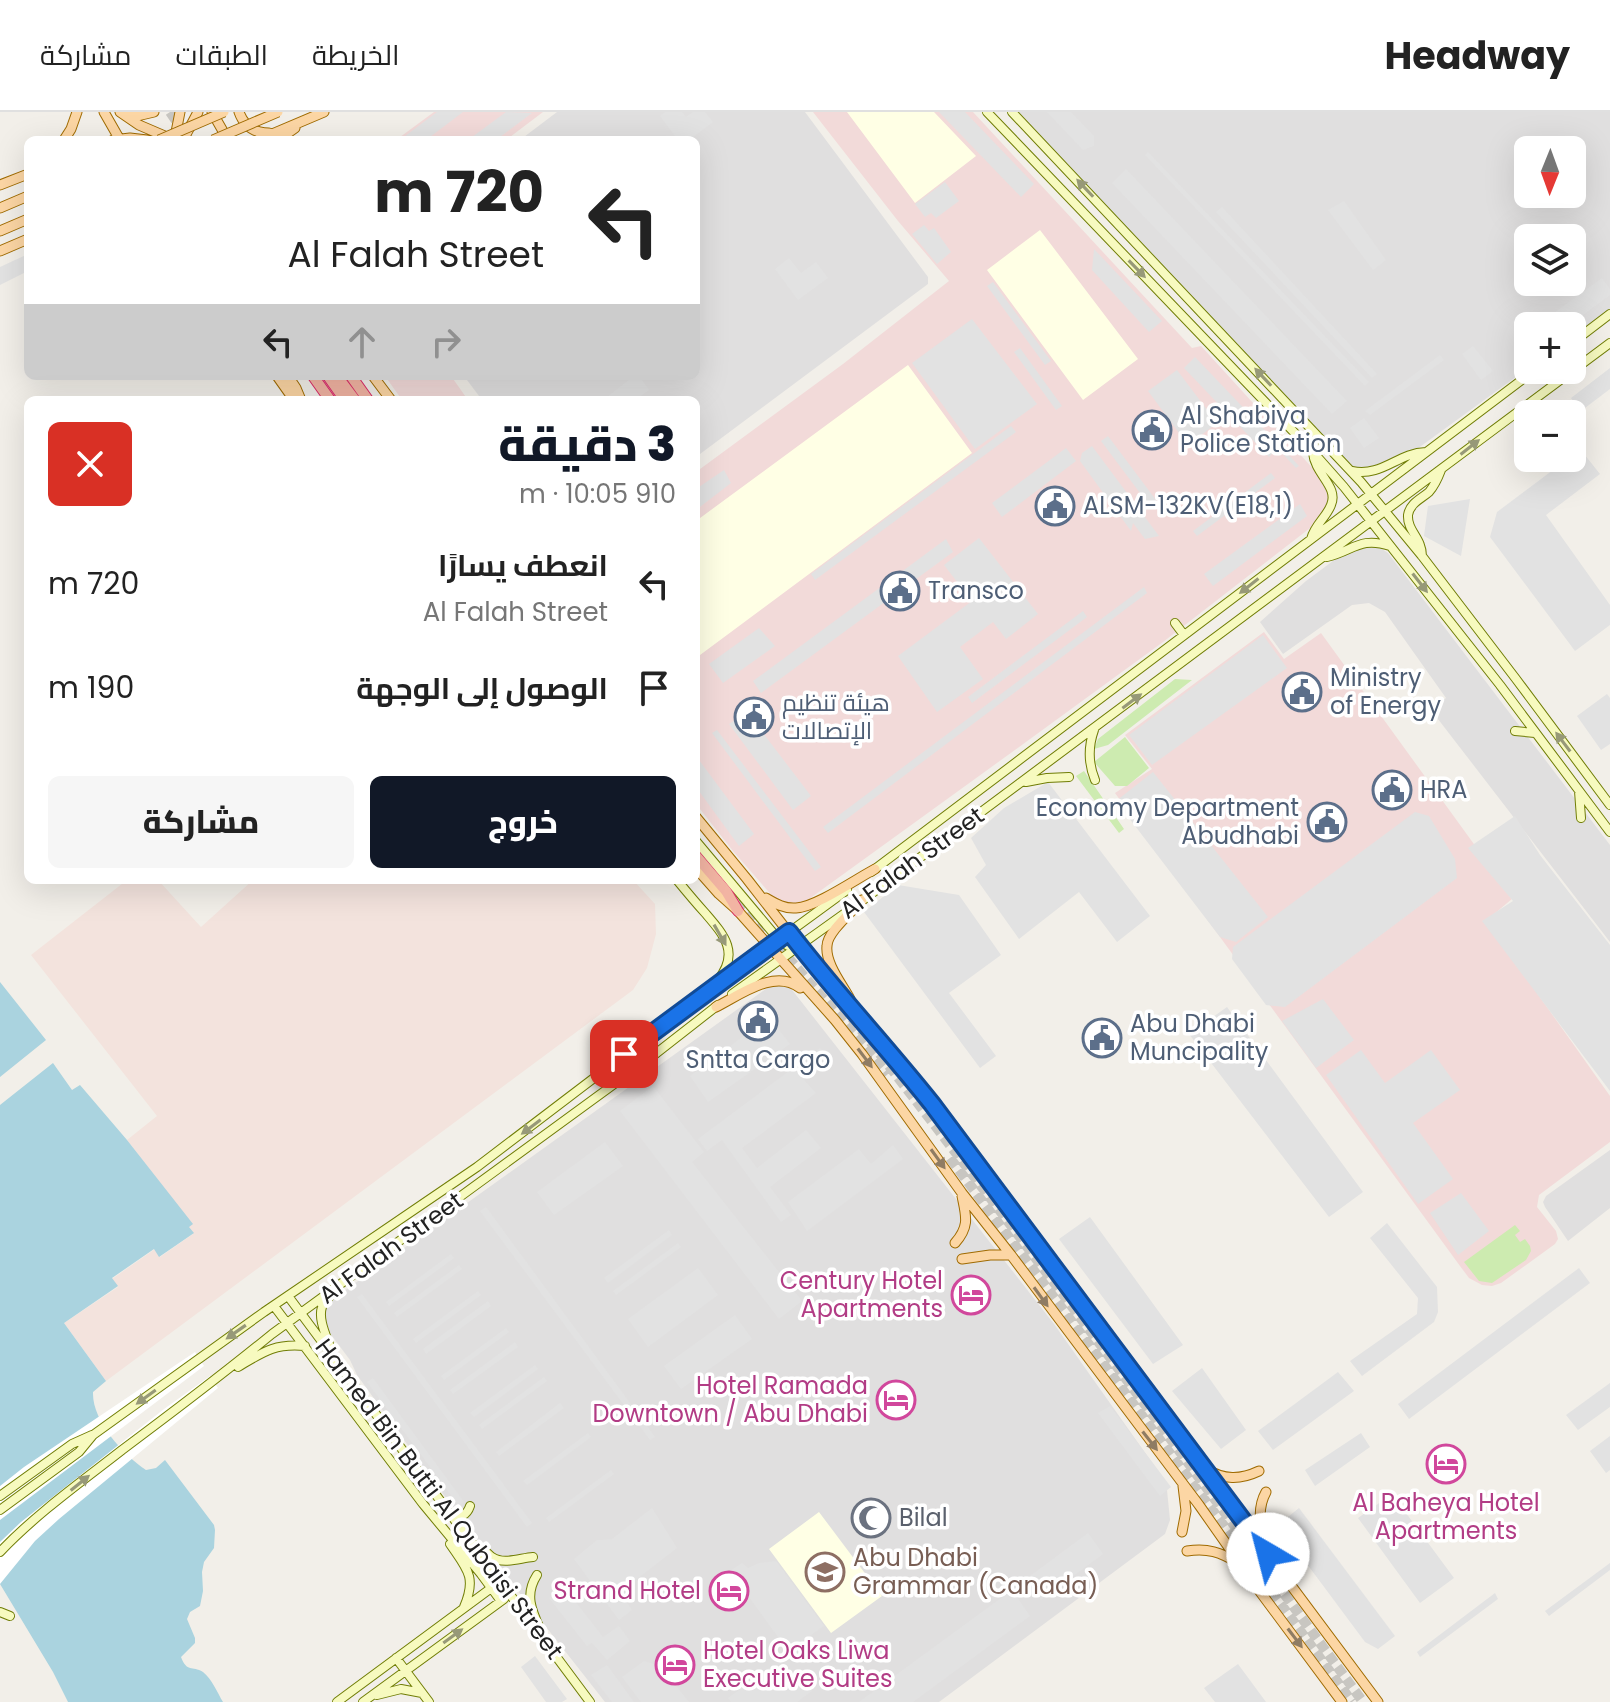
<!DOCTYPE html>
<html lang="ar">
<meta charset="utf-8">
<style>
:root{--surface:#fff;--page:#f6f6f6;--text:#222;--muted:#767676;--line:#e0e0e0;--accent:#111827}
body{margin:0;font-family:Poppins,Cairo,sans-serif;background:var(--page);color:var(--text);direction:rtl;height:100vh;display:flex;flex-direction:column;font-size:30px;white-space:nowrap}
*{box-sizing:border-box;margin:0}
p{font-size:26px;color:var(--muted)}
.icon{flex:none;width:44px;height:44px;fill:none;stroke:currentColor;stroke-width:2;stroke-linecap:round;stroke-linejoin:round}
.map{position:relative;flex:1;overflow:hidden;direction:ltr}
.sheet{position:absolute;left:24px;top:284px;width:676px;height:488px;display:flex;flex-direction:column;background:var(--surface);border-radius:12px;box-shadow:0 8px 32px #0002;direction:rtl}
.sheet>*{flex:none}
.banner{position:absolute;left:24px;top:24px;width:676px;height:244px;border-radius:12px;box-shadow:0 8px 32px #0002;direction:rtl;background:#fff;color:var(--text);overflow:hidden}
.needle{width:52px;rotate:181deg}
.tools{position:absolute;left:1514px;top:24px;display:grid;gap:16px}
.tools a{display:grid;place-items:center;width:72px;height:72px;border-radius:12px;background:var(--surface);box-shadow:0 8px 32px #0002;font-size:40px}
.pin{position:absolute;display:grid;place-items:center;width:68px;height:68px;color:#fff;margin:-34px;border-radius:16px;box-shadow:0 4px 12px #0006}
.me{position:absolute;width:88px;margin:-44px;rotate:323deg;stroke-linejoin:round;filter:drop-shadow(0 0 6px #0008)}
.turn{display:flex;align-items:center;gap:28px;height:168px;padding:0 24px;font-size:36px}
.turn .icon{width:104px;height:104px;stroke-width:2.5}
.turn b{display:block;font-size:56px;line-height:68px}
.lanes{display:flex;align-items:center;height:76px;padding:0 24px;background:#0003;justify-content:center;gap:40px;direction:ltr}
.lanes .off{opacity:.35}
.round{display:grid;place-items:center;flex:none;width:84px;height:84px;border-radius:12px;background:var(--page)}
.summary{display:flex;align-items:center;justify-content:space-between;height:136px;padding:0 24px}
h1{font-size:48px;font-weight:800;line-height:60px;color:var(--accent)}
.primary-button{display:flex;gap:16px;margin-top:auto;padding:16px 24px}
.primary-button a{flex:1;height:92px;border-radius:12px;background:var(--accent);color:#fff;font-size:32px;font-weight:800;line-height:92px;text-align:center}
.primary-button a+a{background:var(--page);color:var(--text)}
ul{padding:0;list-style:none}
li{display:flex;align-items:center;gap:24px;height:104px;padding:0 24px}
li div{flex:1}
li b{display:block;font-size:30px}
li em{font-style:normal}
header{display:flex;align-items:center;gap:48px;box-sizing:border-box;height:112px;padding:0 40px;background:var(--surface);border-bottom:2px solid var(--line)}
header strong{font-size:38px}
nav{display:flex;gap:44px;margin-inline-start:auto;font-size:28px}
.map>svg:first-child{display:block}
</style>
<header>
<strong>Headway</strong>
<nav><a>الخريطة</a><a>الطبقات</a><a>مشاركة</a></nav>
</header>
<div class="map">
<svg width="1610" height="1590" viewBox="0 0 1610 1590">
<rect width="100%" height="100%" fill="#f2efe9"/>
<path fill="#e0dfdf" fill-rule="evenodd" d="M557 0H805L928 165V172L696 345V288H482L464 264H696V28H520Z
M1018 0H1610V197L1572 225V214H1528V256L1417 337 1399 354 1385 358H1356ZM1528 38H1572V82H1528ZM1528 126H1572V170H1528Z
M1370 434 1379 435 1388 441 1610 733V830L1431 598 1446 586 1385 500 1369 491 1352 493 1283 542 1260 510 1306 469 1341 443 1352 437Z
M780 872 789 874 1054 1212 1158 1359 1167 1378 1170 1408 1165 1422 939 1590H605L462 1408 357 1263 350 1248 326 1216 323 1197 326 1192 770 874Z
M1610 1038V1096L1568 1129 1545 1095 1543 1090 1546 1084Z"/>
<path fill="#f2dad9" d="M434 0H543L506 28H396Z
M813 0H973L1192 236 1201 234 1317 361 1324 371 1329 380 1328 390 1323 406 1163 530 1008 643 809 787 797 791 783 790 774 786 733 739 696 692V360L843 252 949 169 898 109Z
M385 264H451L468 288H402Z
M1264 520 1284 547 1321 521 1513 786 1486 809 1610 984V1030L1539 1083 1537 1095 1556 1119 1558 1127 1555 1132 1501 1171 1492 1174 1482 1173 1469 1166 1460 1154 1115 681 1152 657 1125 623Z"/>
<path fill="#ffffe5" d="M847 0H934L976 44 915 91Z
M1040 118 1138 247 1083 288 987 158Z
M908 253 972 341 696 546V409Z
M819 1400 882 1484 831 1521 769 1437Z"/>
<path fill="#f3e3dd" d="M127 768H158L201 815 253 768H633L655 792 656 822 647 856 633 878 106 1269 64 1211 118 1175 112 1167 155 1137 160 1145 193 1122 188 1115 192 1112 127 1028 157 1004 31 843Z"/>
<path fill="#cdebb0" d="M1175 567 1192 568 1108 633 1094 637 1098 627Z
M1125 625 1149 656 1127 674H1115L1094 650Z
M1084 659 1124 717 1119 721 1076 664Z
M1515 1113 1520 1119 1515 1123 1520 1130 1525 1127 1530 1134 1531 1139 1526 1148 1492 1171 1479 1169 1464 1150Z"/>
<path fill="#e2e2e2" d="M437 0H463L426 28H400Z
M506 0 532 1 496 28H468Z
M665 0H682L686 5 693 0H705L713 10 689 28H678L660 4Z
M939 0H965L1034 72 1021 85Z
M1047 0H1071L1094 24V34L1083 38Z
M1148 40 1369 270 1365 274 1145 43Z
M1126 57 1347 289 1332 302 1112 71Z
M945 70 959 89 936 106 931 101 925 105 915 92Z
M1344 89 1386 148 1373 158 1328 98Z
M1222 95 1377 262 1372 266 1216 100Z
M924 113 929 119 934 116 951 140 937 152 912 122Z
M1094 137 1162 209 1149 220 1092 158Z
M28 142V159L0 173V155Z
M789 146 801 161 816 150 828 166 798 188 775 157Z
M1602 166 1610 177V183L1568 214H1536Z
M993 170 1051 249 1045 253 987 174Z
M972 207 1037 292 975 337 912 251Z
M1473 234 1493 259 1481 268 1462 242Z
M1020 236 1062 294 1056 298 1014 240Z
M1440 243 1444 248 1370 303 1365 299Z
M1195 245 1299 354 1296 356 1277 336 1269 345 1184 256Z
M1610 256V277L1581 299 1571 286Z
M1177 258 1217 311 1188 333 1148 279Z
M634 264H639L649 278 635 288H609L607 285Z
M1364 306 1379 326 1364 336 1350 316Z
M1011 314 1016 320 815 468 811 462Z
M1108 324 1159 392 1152 397 1101 329Z
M1092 334 1159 424 1145 427 1133 411 1131 419 1080 349 1082 341Z
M1066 336 1076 349 1002 405 992 391Z
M1580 337 1600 362 1546 403 1610 493V513L1575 539 1490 425 1497 400 1569 346H1572V344Z
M724 358 731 371 696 398V377Z
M1271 361 1275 366 1197 424 1193 419Z
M1470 387 1461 444 1424 424 1428 394Z
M1300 392 1307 404 1213 474 1204 462Z
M979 426 1038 502 1006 527 993 510 960 535 983 567 937 600 898 544 972 489 944 453Z
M946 427 953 440 761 581 753 569Z
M1144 475 1147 481 828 721 823 715Z
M1083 499 1087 505 972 591 968 585Z
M759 516 775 534 723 571 709 552Z
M1263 523 1287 556 1152 653 1129 623Z
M1607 582 1610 586V632L1601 638 1577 604Z
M747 600 811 684 793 698 729 612Z
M717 618 821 755 815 759 712 621Z
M696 644 754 722 739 734 696 675Z
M1153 660 1268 805 1236 830 1220 825 1116 689Z
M1048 670 1150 804 1117 830 1079 780 1019 827 975 765 986 753 971 726 1004 696Z
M1415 700 1429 704 1455 747 1457 766 1285 895 1266 893 1232 847 1233 835Z
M1515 704 1540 743 1610 833V979L1482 809 1513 789 1468 736Z
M898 773 959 783 1001 843 949 881 996 944 980 956 864 800Z
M1323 887 1354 928 1316 956 1282 909Z
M1227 895 1363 1080 1329 1105 1189 922Z
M769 905 790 932 708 990 690 964Z
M820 936 830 948 804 968 816 981 742 1036 757 1056 806 1018 821 1036 770 1075 791 1103 781 1110 722 1028 707 1039 698 1027Z
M1361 938 1385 971 1431 938 1460 978 1413 1011 1453 1067 1418 1092 1326 963Z
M653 974 704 1040 692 1050 802 1189 779 1207 620 999Z
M605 1030 623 1054 554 1103 537 1080Z
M893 1033 903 1047 807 1119 788 1090 859 1037 871 1052Z
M1461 1081 1489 1119 1458 1143 1430 1101Z
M486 1095 655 1325 650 1328 480 1099Z
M1090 1105 1183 1233 1153 1252 1059 1127Z
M1387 1111 1437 1175 1438 1200 1434 1210 1362 1264 1350 1249 1417 1202 1418 1186 1370 1126Z
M669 1118 672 1123 608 1171 604 1166Z
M678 1131 681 1135 616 1183 613 1179Z
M451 1142 454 1146 389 1194 386 1190Z
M459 1153 462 1157 397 1205 394 1201Z
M698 1156 718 1183 648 1235 628 1207Z
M1579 1156 1590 1171 1409 1307 1398 1292Z
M478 1179 481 1183 416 1231 413 1227Z
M362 1182 532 1411 527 1415 357 1185Z
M488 1189 491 1194 426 1242 423 1237Z
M735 1203 752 1227 681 1277 664 1254Z
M506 1216 509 1220 444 1268 441 1264Z
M515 1230 518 1235 453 1282 450 1278Z
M535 1253 538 1257 474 1305 470 1301Z
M1202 1256 1246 1318 1221 1337 1172 1279Z
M1338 1260 1354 1279 1273 1338 1258 1319Z
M544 1265 547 1269 482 1317 479 1313Z
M373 1266 464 1390 459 1394 367 1270Z
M1610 1271V1295L1578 1318 1566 1303Z
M560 1291 564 1296 499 1344 496 1340Z
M1110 1294 1171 1375 1160 1384 1098 1301Z
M588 1321 591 1325 527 1373 523 1369Z
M1361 1321 1370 1335 1315 1374 1305 1358Z
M1610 1324V1358L1606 1361 1590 1339Z
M611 1358 614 1362 549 1410 546 1406Z
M1392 1382 1454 1466 1420 1491 1358 1406Z
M652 1396 677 1436 620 1480 632 1498 619 1508 574 1447 597 1428 612 1427Z
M1299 1396 1395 1524 1378 1537 1365 1530 1278 1413Z
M1088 1421 1103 1442 1041 1488 1026 1467Z
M776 1449 824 1514 801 1530 797 1551 730 1459 742 1451 748 1456 759 1451Z
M1610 1451V1458L1549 1504 1545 1499Z
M564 1475 603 1525 619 1514 630 1529 607 1548 592 1531 587 1534 549 1486Z
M1012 1478 1030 1504 913 1590H859Z
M1495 1481 1498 1487 1420 1545 1417 1540Z
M535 1544 567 1587 562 1590H546L521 1555Z
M644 1549 660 1554 689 1590H641L622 1565Z
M1238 1552 1266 1590H1215L1204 1576Z
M607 1553 634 1590H612L591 1563Z
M772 1554 788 1576 802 1566 812 1579 797 1590H731L728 1586Z"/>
<path fill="#aad3df" d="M0 870 46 928 0 965Z
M53 951 72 978 80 973 127 1028 193 1112 189 1115 194 1121 159 1145 154 1137 112 1166 118 1174 64 1211 106 1269 93 1280C92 1309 123 1342 146 1358L156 1356 165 1348 214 1413 215 1418 214 1436 204 1450 202 1460 203 1479 200 1494 190 1500 187 1507 195 1526V1531L181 1545C187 1561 192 1553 203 1560 212 1567 217 1580 223 1590H68L53 1560 0 1472V993Z"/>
<path fill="#fff" d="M195 1240 204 1254 0 1408V1374L24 1355Z
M210 1264 218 1276 59 1407 35 1429 0 1472V1430L21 1410 164 1297Z"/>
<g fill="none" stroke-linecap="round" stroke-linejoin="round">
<path stroke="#c8c6c1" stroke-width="10" stroke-dasharray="10 5" stroke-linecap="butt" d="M170 0 189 28
M729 777 888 962
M815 859C1003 1098 1184 1344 1363 1590
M950 1046 1219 1407 1352 1590"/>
<g stroke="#707d05" stroke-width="10">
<path id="secondary" d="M987 0 1313 340 1344 375 1500 573 1610 720
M1012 0 1361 370 1422 444 1516 567 1610 693
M1572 231 1610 202
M1352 359C1383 365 1397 341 1426 340
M1311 427C1315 412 1326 406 1331 393 1339 375 1315 362 1313 341
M1422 444C1422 426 1407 419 1408 403 1410 391 1421 387 1429 380 1435 373 1438 366 1441 358
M1327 445C1353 439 1360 424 1390 434
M1175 511 1184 523
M1094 618C1088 635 1088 651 1095 668
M1515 619 1535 621
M1026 670 1047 666 1069 665
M1579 679 1581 706
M696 729 779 828 788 834H799
M871 760 1535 258
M677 768C686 779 696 791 706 802 724 823 740 841 718 868
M859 791 1610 231
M732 882 848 799
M288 1184 590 1590
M330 1184C327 1188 323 1191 322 1195 318 1207 326 1223 330 1235
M274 1194 423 1392 481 1462 501 1489
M238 1255C263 1240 275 1231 305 1234
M0 1384 72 1332 92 1323
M0 1398 79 1340 93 1323 264 1200 477 1055 703 883 847 778
M451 1403C460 1407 467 1403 470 1394
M450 1432C467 1457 477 1465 464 1495
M475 1433C483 1436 486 1440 492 1445 503 1453 520 1446 533 1445
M0 1440C36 1402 81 1370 122 1338 173 1300 223 1262 272 1222L654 943 718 893
M537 1463C524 1483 532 1499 541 1519
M0 1500 10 1504
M396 1546 429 1590
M377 1583 401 1577 422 1581
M337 1590 494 1474
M363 1590 504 1487"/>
</g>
<g stroke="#a06b00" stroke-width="11">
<path id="primary" d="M104 0 120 28
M120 0 139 13 174 28
M123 0 137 4 154 0
M212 0 228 28
M239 0C244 14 254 21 269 21
M175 25 180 0
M64 28 71 17 77 0
M113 28 130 26 147 28
M183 28 198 0
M258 28 324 0
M278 28 295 16
M0 73 28 62
M0 96 28 84
M0 119 28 107
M0 139 28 127
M277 264 294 288
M288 264 296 276 301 288
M373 264 391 288
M696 705 747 767 807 844 899 950 932 992 1378 1590
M696 756 719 782 738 799 835 908 862 942 962 1081 1011 1143 1199 1393 1258 1477 1342 1590
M766 786C776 792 785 797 796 796 816 795 856 767 875 757
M850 887C842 872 825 851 827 834 827 820 853 799 862 788
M716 895C740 883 775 856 800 876
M955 1131C970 1114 966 1104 962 1084
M962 1147 990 1143H1011
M1206 1357C1224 1368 1240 1368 1259 1359
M1266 1380C1256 1398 1261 1416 1266 1435
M1182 1420 1186 1399 1183 1374
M1187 1439C1208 1436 1220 1440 1238 1451"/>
</g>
<g stroke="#dc2a67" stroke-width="12">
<path id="trunk" d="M313 264 330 288
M328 264 345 288
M337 264 355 288
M351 264 368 288
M696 744 726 779 738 799"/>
</g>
<use href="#secondary" stroke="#f7fabf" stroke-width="8"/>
<use href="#primary" stroke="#fcd6a4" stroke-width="9"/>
<use href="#trunk" stroke="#f2b4a3" stroke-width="10"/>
<g stroke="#a06b00" stroke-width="11" stroke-linecap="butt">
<path id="primary-bridge" d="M159 28 224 0
M213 28 278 0"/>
</g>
<use href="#primary-bridge" stroke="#fcd6a4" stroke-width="9"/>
</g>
<defs><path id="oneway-solid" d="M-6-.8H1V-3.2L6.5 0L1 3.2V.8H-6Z" transform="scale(2)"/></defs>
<g fill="#979978">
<use href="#oneway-solid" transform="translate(1085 76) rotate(-133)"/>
<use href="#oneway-solid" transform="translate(1137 157) rotate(46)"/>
<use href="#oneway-solid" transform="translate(1263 265) rotate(-133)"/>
<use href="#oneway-solid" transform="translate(1470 335) rotate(-38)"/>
<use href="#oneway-solid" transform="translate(1420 471) rotate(52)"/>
<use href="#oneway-solid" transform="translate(1249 474) rotate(142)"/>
<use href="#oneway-solid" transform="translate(1132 589) rotate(-37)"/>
<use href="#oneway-solid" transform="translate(1563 630) rotate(-127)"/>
<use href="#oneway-solid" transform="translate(720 823) rotate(60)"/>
<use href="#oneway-solid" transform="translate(531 1015) rotate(143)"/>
<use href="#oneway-solid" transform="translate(236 1220) rotate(145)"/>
<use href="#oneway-solid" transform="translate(146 1285) rotate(144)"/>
<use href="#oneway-solid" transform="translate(80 1371) rotate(-39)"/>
<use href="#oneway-solid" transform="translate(453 1524) rotate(-36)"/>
</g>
<g fill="#8f7c63">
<use href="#oneway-solid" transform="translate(865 946) rotate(53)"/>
<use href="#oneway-solid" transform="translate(938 1047) rotate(54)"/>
<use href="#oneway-solid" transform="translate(1041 1185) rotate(54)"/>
<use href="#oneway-solid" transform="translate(1150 1329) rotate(52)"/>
<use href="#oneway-solid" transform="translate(1295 1526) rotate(53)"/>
</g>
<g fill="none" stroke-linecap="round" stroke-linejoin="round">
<g stroke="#114b97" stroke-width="20">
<path id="route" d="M624 942 789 820C834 879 886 934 932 992L1268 1442"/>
</g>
<use href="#route" stroke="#1a73e8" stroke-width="14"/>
</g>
<defs>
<g id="civic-ring" transform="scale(2)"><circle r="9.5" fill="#fff" stroke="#5c6f8a" stroke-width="1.5"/><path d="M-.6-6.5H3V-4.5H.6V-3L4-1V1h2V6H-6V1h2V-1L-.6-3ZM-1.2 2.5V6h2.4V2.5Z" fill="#5c6f8a"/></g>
<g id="hotel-ring" transform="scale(2)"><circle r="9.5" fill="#fff" stroke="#d1479c" stroke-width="1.5"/><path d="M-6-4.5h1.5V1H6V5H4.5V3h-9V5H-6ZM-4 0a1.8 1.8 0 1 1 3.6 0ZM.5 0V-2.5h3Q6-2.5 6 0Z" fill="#d1479c"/></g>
<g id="mosque-ring" transform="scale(2)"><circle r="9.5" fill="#fff" stroke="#6b7280" stroke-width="1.5"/><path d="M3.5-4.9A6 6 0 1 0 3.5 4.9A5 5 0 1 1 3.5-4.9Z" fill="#6b7280"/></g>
<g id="school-ring" transform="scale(2)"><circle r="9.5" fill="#fff" stroke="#8d6e63" stroke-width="1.5"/><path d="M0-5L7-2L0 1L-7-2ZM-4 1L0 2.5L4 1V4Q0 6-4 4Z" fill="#8d6e63"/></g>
</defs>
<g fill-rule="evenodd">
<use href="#civic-ring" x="1152" y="318"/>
<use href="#civic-ring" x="1055" y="394"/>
<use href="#civic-ring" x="900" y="479"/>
<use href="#civic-ring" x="1302" y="580"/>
<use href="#civic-ring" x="754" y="605"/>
<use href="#civic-ring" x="1392" y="678"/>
<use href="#civic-ring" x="1327" y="710"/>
<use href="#civic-ring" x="758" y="909"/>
<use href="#civic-ring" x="1102" y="926"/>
<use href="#hotel-ring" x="971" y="1183"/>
<use href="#hotel-ring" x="896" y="1288"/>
<use href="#hotel-ring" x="1446" y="1352"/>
<use href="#mosque-ring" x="871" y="1406"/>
<use href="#school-ring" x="825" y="1460"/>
<use href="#hotel-ring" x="729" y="1479"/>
<use href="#hotel-ring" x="675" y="1553"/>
</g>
<g text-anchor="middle" stroke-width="7" stroke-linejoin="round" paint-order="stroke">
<g font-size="24" fill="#4e5e75" stroke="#fff" text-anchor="start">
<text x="1180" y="312">Al Shabiya<tspan x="1180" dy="28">Police Station</tspan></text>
<text x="1083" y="402">ALSM-132KV(E18,1)</text>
<text x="928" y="487">Transco</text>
<text x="1330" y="574">Ministry<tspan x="1330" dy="28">of Energy</tspan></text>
<text x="782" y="599">هيئة تنظيم<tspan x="782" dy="28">الإتصالات</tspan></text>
<text x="1420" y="686">HRA</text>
<text x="1299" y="704" text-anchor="end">Economy Department<tspan x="1299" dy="28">Abudhabi</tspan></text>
<text x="1130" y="920">Abu Dhabi<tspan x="1130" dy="28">Muncipality</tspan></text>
<text x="758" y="956" text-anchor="middle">Sntta Cargo</text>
</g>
<g font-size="24" fill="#222" stroke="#fff">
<text transform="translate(912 751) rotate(-36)" y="8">Al Falah Street</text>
<text transform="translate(391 1136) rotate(-36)" y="8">Al Falah Street</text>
<text transform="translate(439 1387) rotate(53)" y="8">Hamed Bin Butti Al Qubaisi Street</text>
</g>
<g font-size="24" fill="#b23c85" stroke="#fff" text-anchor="end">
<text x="943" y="1177">Century Hotel<tspan x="943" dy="28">Apartments</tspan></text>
<text x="868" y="1282">Hotel Ramada<tspan x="868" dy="28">Downtown / Abu Dhabi</tspan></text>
<text x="1446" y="1399" text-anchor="middle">Al Baheya Hotel<tspan x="1446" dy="28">Apartments</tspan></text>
<text x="701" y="1487">Strand Hotel</text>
<text x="703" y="1547" text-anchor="start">Hotel Oaks Liwa<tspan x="703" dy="28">Executive Suites</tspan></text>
</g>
<g font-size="24" fill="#5b616d" stroke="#fff" text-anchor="start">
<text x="899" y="1414">Bilal</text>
</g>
<g font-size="24" fill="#785e54" stroke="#fff" text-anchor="start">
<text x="853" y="1454">Abu Dhabi<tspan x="853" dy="28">Grammar (Canada)</tspan></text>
</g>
</g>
</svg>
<div class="tools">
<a><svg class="needle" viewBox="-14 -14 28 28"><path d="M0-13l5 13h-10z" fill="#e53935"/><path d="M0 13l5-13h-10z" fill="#767676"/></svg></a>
<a><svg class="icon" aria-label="layers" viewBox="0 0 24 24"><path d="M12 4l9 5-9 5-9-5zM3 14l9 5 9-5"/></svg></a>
<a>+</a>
<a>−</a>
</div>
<div class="pin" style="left:624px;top:942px;background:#d93025"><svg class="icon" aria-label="arrive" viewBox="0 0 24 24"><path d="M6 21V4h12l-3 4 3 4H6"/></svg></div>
<svg class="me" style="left:1268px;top:1442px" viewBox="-20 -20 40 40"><circle r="19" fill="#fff"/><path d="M0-13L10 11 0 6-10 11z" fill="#1a73e8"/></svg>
<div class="banner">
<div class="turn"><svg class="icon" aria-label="left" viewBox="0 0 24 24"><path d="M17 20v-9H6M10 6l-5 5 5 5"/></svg><div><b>720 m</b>Al Falah Street</div></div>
<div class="lanes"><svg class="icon" aria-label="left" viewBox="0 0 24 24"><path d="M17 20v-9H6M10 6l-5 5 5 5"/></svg><svg class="icon off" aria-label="ahead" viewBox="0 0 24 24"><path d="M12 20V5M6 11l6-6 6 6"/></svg><svg class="icon off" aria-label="right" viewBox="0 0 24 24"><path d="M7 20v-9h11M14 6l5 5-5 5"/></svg></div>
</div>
<section class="sheet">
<div class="summary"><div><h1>3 دقيقة</h1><p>910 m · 10:05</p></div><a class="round" style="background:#d93025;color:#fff"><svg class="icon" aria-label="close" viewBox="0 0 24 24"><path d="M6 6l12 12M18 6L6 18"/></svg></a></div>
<ul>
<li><svg class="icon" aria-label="left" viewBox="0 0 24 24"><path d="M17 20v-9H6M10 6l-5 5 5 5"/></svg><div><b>انعطف يسارًا</b><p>Al Falah Street</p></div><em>720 m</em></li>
<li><svg class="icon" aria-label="arrive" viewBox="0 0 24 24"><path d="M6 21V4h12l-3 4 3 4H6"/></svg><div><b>الوصول إلى الوجهة</b></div><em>190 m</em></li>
</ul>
<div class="primary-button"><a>خروج</a><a>مشاركة</a></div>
</section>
</div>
